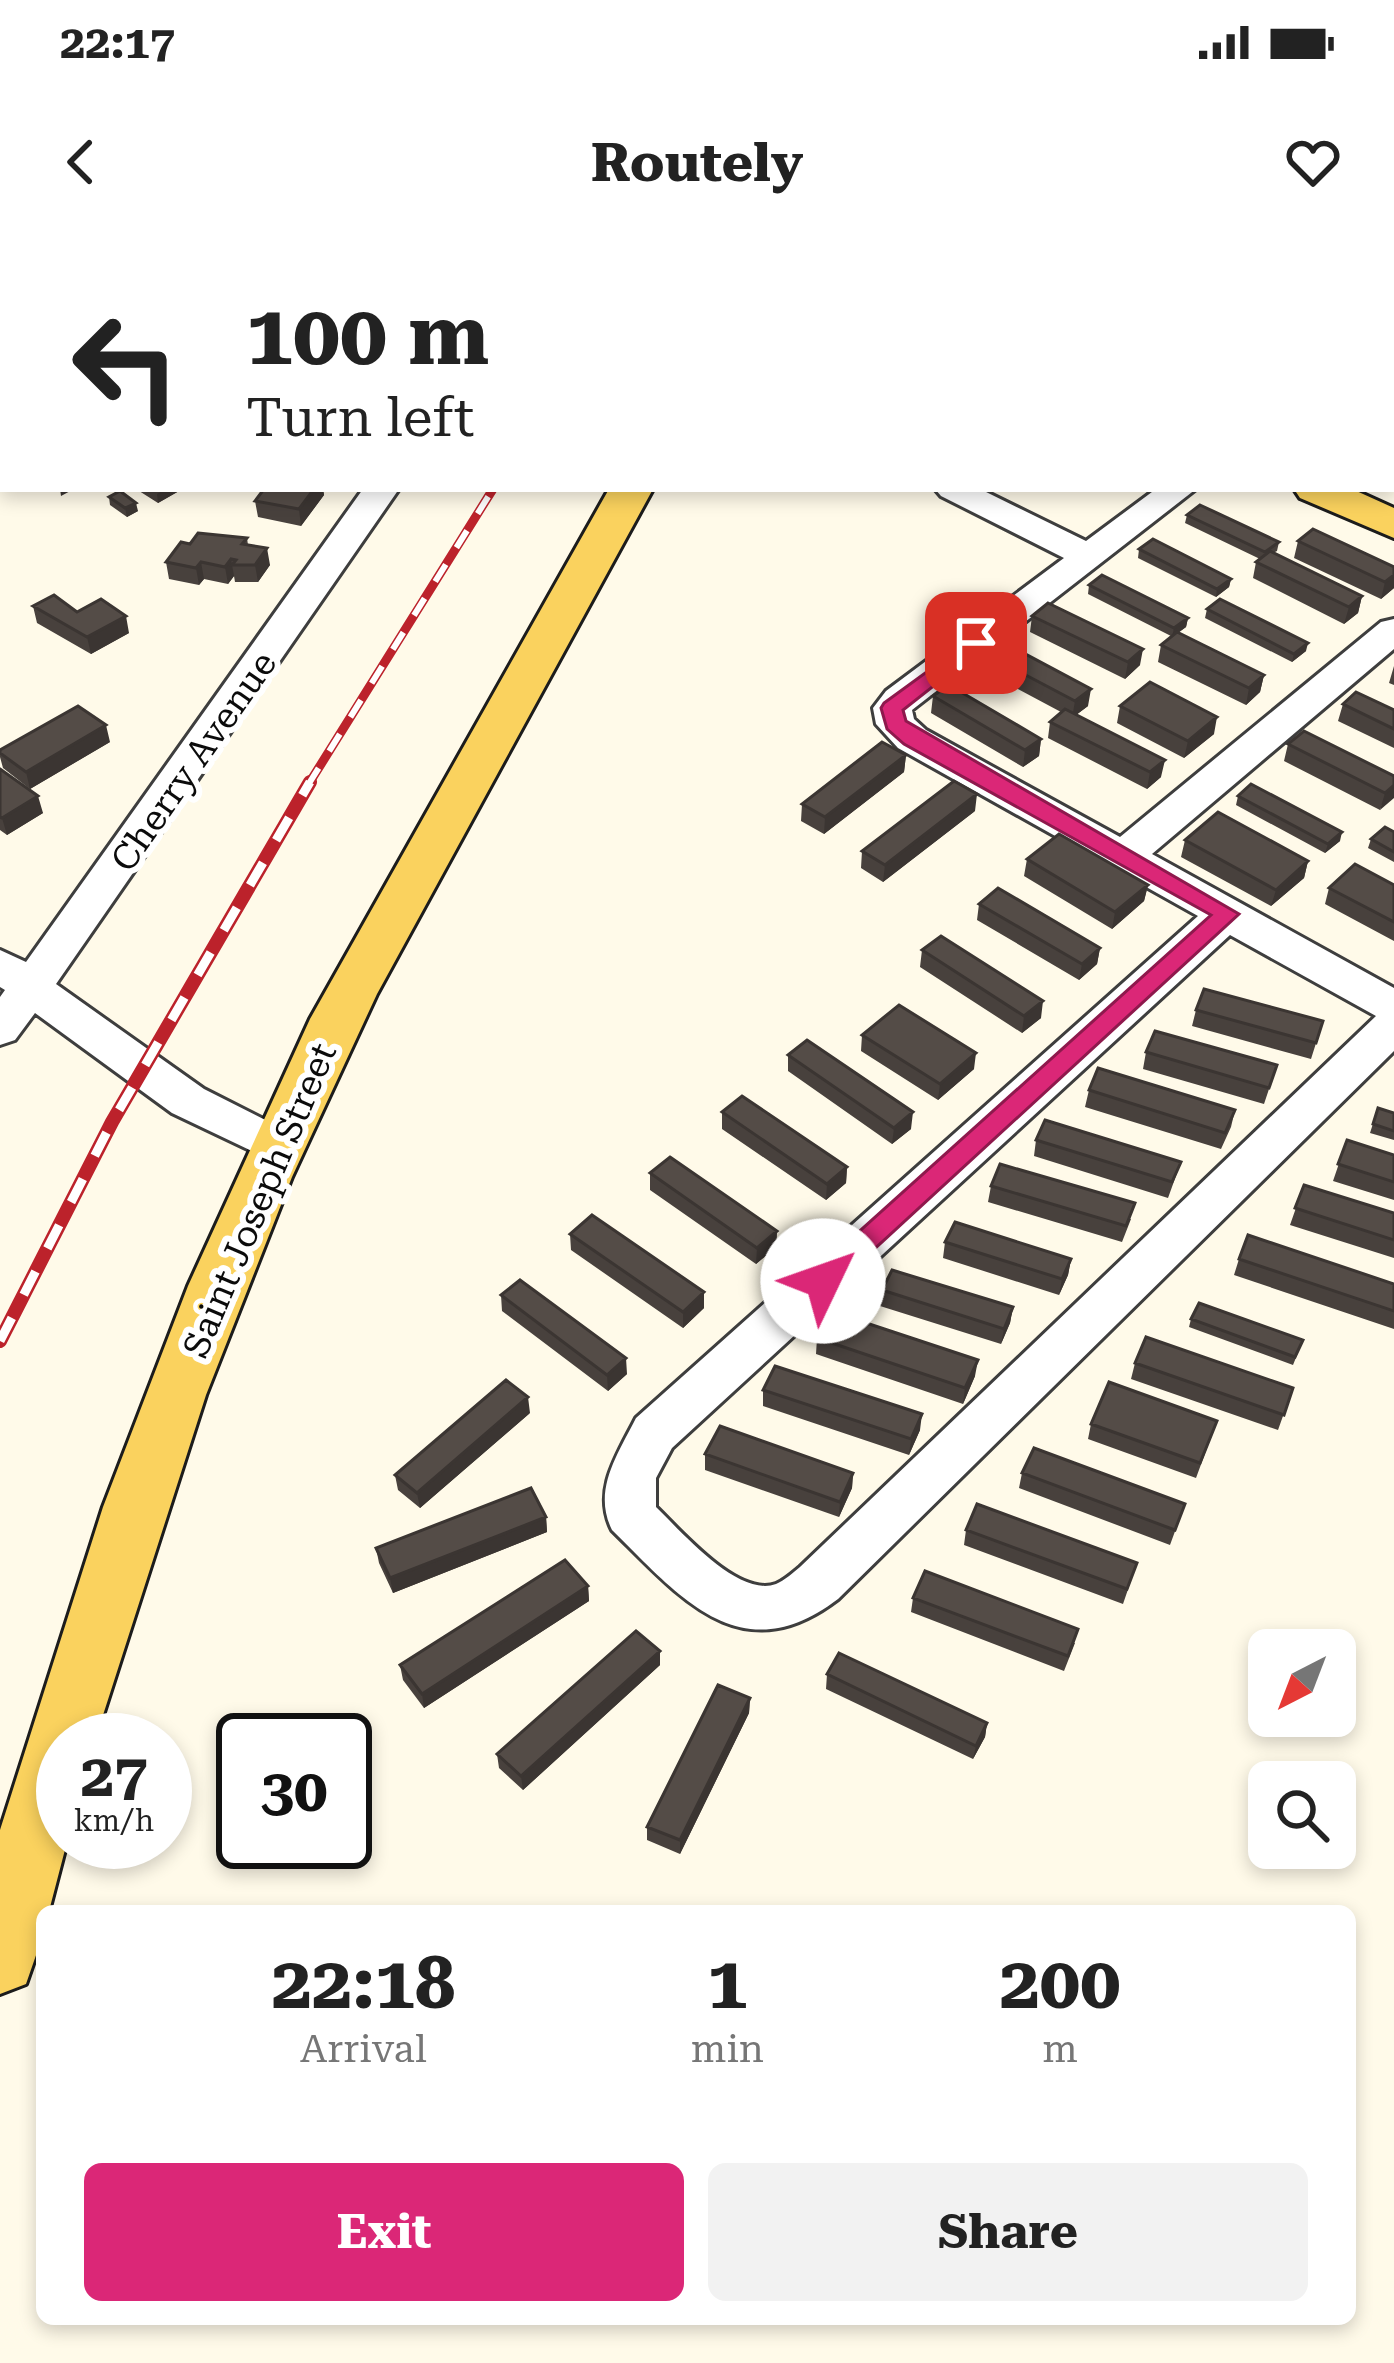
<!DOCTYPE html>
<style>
:root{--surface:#fff;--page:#f2f2f2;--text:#222;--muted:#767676;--accent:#db2777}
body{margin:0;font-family:"Roboto Serif",serif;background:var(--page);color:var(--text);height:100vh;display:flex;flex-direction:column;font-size:45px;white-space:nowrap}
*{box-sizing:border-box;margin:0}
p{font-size:39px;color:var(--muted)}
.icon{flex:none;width:66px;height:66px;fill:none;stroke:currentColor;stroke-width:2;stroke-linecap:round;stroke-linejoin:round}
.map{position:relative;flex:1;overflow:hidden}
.drawer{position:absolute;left:36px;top:1665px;width:1320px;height:420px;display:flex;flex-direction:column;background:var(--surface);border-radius:18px;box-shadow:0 6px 18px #0003}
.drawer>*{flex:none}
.top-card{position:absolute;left:0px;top:0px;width:1395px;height:252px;box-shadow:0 6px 18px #0003;background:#fff;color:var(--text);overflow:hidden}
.needle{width:78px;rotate:222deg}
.controls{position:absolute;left:1248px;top:1389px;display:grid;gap:24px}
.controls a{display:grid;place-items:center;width:108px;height:108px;border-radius:18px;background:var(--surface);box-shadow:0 6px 18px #0003;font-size:60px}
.speed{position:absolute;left:36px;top:1473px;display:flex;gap:24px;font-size:60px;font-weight:700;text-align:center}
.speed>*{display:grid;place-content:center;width:156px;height:156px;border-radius:50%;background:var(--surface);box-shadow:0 6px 18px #0003;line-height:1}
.speed small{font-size:30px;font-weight:400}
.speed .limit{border:6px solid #111;border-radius:18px;background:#fff;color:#111}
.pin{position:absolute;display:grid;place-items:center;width:102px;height:102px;color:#fff;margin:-51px;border-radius:24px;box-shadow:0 6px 18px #0006}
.me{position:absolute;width:132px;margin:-66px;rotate:48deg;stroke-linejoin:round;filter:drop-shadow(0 0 9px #0008)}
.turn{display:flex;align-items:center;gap:42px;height:252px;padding:0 48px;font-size:54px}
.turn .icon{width:156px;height:156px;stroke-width:2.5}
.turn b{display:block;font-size:84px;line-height:102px}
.eta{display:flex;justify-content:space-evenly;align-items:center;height:204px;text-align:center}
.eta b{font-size:72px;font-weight:700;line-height:84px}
.primary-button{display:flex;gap:24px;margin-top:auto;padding:24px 48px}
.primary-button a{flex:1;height:138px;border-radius:18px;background:var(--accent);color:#fff;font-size:48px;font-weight:700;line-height:138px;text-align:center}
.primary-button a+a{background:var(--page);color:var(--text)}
.status{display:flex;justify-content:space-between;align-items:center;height:84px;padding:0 60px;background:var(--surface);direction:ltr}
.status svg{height:33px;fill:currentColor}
header{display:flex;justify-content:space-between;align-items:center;height:156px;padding:0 48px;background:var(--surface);font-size:54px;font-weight:700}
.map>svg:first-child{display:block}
</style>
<div class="status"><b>22:17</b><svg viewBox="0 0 49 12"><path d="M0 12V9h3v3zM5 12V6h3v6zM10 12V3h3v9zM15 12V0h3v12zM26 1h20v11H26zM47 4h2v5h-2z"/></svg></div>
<header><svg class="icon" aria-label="back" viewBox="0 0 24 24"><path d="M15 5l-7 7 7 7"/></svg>Routely<svg class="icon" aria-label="heart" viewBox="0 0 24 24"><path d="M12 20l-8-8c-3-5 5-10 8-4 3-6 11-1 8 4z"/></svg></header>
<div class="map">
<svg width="1394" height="2123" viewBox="0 0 1394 2123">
<rect width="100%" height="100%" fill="#fffae9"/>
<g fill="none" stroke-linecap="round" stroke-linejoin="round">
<g stroke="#3e3e3e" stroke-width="6">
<path id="minor" d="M302 0H338L300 3Z
M533 0H565L531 3Z
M899 0H934L936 3H901Z
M1148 0H1185L1187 3H1150Z
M1394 76V96L1392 97V77Z
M3 153V173L0 174V154Z
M1392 167H1394V187H1392Z
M363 249H399L56 744 204 849 293 894 300 906 293 918 277 923 172 873 35 773 15 800 0 805V757L5 750 0 747V710L26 722Z
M935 249H980L1086 301 1156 249H1196L912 470 914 479 926 490 1120 597 1381 382 1394 379V409L1152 614 1394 748V811L838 1359C741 1433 681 1358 612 1290 592 1250 618 1214 636 1178L1198 676 898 508 876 484 873 468 886 451 1064 318 941 256ZM1230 695 1376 776 800 1327C794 1332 784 1341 776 1344 738 1358 681 1291 656 1267V1238L672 1208Z"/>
</g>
<g stroke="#1c1c1c" stroke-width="6">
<path id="major" d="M756 0H799L801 3H758Z
M609 249H653L377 754 292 937 206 1155 95 1500H63V1602H67L49 1671H42V1698L26 1744 0 1754V1590L103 1267 188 1046 310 779Z
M1294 249H1352L1394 268V298L1300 258Z"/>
</g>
<use href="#minor" fill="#fff" fill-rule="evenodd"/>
<use href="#major" fill="#fad25e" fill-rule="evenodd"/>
<g stroke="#bc222b" stroke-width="9">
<path id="rail-far1" d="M308 545 493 249"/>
</g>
<g stroke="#bc222b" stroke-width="14">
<path id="rail" d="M0 1101 112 882 310 542"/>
</g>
<use href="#rail-far1" stroke="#fff" stroke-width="6" stroke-dasharray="20" stroke-linecap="butt"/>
<use href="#rail" stroke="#fff" stroke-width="9" stroke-dasharray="26" stroke-linecap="butt"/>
</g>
<path fill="#48413d" d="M1003 0H1079L1075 3H1002Z
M1206 0H1346L1353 3H1205Z
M136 249H178L179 251 158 263Z
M264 249H323L324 255 301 286 258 277 255 261Z
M109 257 138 271 127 277 110 265Z
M1187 275 1279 302 1277 311 1273 313 1362 356 1358 373 1344 384 1253 338 1256 322 1260 319 1185 283Z
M247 298 248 305 270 325 258 342H235L234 336 228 344 204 339 199 345 169 339 166 322 190 304Z
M1298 301 1394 327V348L1381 359 1294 318Z
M1139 309 1231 339 1229 347 1216 357 1138 318Z
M1089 345 1188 378 1186 387 1178 393 1264 435 1260 452 1246 465 1158 422 1161 405 1171 396 1088 354Z
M33 366 77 372 129 393 91 414 37 383Z
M1207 369 1306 411 1292 422 1205 378Z
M1032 376 1140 425 1125 439 1030 392Z
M984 413 1088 466 1076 475 1161 537 1147 549 1048 498 1050 482 1061 472 982 430Z
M1394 426V445L1389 443Z
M933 456 1041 499 1039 516 1023 527 931 473Z
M1343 464 1394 470V508L1338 481Z
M1120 466 1214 494 1184 518 1117 483Z
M110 502 30 549 3 528 0 517V510Z
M1288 504 1394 536 1380 570 1284 521Z
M906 515 904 532 824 594 801 581 802 564Z
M0 529 43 573 7 595 0 590Z
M1238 556 1340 601 1325 613 1236 565Z
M975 571 883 642 861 628 862 611Z
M1394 592V622L1368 608 1371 599Z
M1185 600 1308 621 1304 638 1271 666 1181 617Z
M1027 619 1148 645 1144 661 1112 689 1024 636Z
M1394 645V701L1325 664 1329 648Z
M979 664 1100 708 1097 724 1079 740 977 680Z
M922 710 1041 778 1022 793 920 727Z
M1196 770 1323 781 1311 819 1192 786Z
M862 795 974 829 938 860 861 811Z
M1146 812 1277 825 1264 864 1143 829Z
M788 815 911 889 892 904 788 831Z
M1089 850 1235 870 1231 887 1221 909 1085 867Z
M1378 868 1394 873V900L1370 893Z
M722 872 847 927 846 943 826 960 722 889Z
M1036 900 1181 922 1168 958 1034 916Z
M1347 900 1394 915V960L1333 941Z
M650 933 777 991 776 1007 756 1024 650 950Z
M1304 945 1394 973V1018L1290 985Z
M991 946 1131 979 1122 1002 988 962Z
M570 994 704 1052V1068L683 1088 571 1010Z
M945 1002 1071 1019 1068 1035 1059 1055 943 1018Z
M1239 1019 1394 1044V1089L1234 1035Z
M882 1050 1013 1067 1010 1083 1001 1104 880 1066Z
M501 1055 627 1134 608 1151 502 1071Z
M1191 1079 1303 1100 1293 1125 1189 1087Z
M817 1098 975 1136 963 1164 816 1114Z
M1135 1123 1293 1148 1278 1190 1131 1139Z
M763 1150 920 1190 909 1215 763 1166Z
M530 1173 420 1268 398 1250 395 1235Z
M1217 1181 1196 1238 1088 1199 1091 1184Z
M705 1214 853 1233 852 1248 839 1277 705 1230Z
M1022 1233 1185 1264 1170 1305 1019 1248Z
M546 1277 547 1292 393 1353 379 1323 376 1308Z
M966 1290 1137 1323 1123 1364 964 1305Z
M588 1346 589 1361 424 1468 403 1440 400 1425Z
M913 1358 1075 1403 1064 1431 911 1372Z
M660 1411V1425L523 1550 499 1528 497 1514Z
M827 1434 987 1483 985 1497 973 1519 826 1449Z
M750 1458 749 1473 680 1614 647 1600V1587Z"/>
<path fill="#3b3532" d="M1048 0H1079L1075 3H1048Z
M3 91V109L0 110V92Z
M60 249H74L61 256Z
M166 249H178L179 251 158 263 157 254Z
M311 249H323L324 255 301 286 299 269Z
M136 263 138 271 127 277 125 268Z
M267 308 270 325 258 342 255 325Z
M231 319 234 336 228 344 225 327Z
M201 322 204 339 199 345 196 328Z
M1394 335V348L1381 359 1385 342Z
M1231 339 1229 347 1216 357 1217 349Z
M1362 356 1358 373 1344 384 1349 367Z
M126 376 129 393 91 414 87 397Z
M1188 378 1186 387 1172 397 1174 388Z
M1308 403 1306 411 1292 422 1294 414Z
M1143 409 1140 425 1125 439 1128 422Z
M1264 435 1260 452 1246 465 1249 448Z
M1091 449 1088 466 1072 478 1075 461Z
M1217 477 1214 494 1184 518 1188 501Z
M106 485 110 502 30 549 26 532Z
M1041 499 1039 516 1023 527 1025 510Z
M906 515 904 532 824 594 825 577Z
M1165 520 1161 537 1147 549 1150 532Z
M1394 545V558L1380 570 1385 553Z
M977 554 975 571 883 642 885 625Z
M38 556 43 573 7 595 2 578Z
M1342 592 1340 601 1325 613 1328 604Z
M1308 621 1304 638 1271 666 1276 650Z
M1148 645 1144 661 1112 689 1115 672Z
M1100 708 1097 724 1079 740 1082 724Z
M1043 761 1041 778 1022 793 1024 776Z
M976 813 974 829 938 860 940 844Z
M913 872 911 889 892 904 894 888Z
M847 927 846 943 826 960 827 944Z
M777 991 776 1007 756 1024 757 1008Z
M1071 1019 1068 1035 1059 1055 1062 1039Z
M704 1052V1068L683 1088V1072Z
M1013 1067 1010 1083 1001 1104 1004 1089Z
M626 1118 627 1134 608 1151 607 1135Z
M978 1120 975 1136 963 1164 965 1148Z
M528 1157 530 1173 420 1268 417 1253Z
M922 1174 920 1190 909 1215 911 1199Z
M853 1233 852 1248 839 1277 840 1262Z
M546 1277 547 1292 393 1353 390 1338Z
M588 1346 589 1361 424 1468 422 1454Z
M660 1411V1425L523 1550 521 1536Z
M750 1458 749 1473 680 1614V1600Z
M987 1483 985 1497 973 1519 976 1506Z"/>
<path fill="#544c47" stroke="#3b3532" stroke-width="3" d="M141 0H162L168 3H135Z
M1087 0H1168L1163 3H1082Z
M1255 0H1346L1353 3H1262Z
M264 249H314L299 269 255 261Z
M120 251 136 263 125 268 109 257Z
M1200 265 1279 302 1265 312 1187 275Z
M1313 289 1394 327V335L1385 342 1298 301Z
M198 293 247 298 242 304 267 308 255 325H232L236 320 231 319 225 327 201 322 196 328 166 322 181 302 190 304Z
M1153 299 1231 339 1217 349 1139 309Z
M1270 311 1362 356 1349 367 1256 322Z
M1102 335 1188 378 1174 388 1089 345Z
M54 355 77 372 101 359 126 376 87 397 33 366Z
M1220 359 1308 403 1294 414 1207 369Z
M1048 363 1143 409 1128 422 1032 376Z
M1177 392 1264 435 1249 448 1161 405Z
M1001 401 1091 449 1075 461 984 413Z
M1150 442 1217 477 1188 501 1120 466Z
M949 445 1041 499 1025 510 933 456Z
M1356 452 1394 470V489L1343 464Z
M78 466 106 485 26 532 0 513V510Z
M1065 469 1165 520 1150 532 1050 482Z
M1304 491 1394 536V545L1385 553 1288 504Z
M882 502 906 515 825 577 802 564Z
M0 529 38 556 2 578 0 577Z
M954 541 977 554 885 625 862 611Z
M1251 544 1342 592 1328 604 1238 556Z
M1218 572 1308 621 1276 650 1185 600Z
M1385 587 1394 592V612L1371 599Z
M1059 594 1148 645 1115 672 1027 619Z
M1355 624 1394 645V682L1329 648Z
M998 648 1100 708 1082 724 979 664Z
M941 696 1043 761 1024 776 922 710Z
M1204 749 1323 781 1316 803 1196 770Z
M899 765 976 813 940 844 862 795Z
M1155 791 1277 825 1269 848 1146 812Z
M807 800 913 872 894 888 788 815Z
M1098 828 1235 870 1225 893 1089 850Z
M742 856 847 927 827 944 722 872Z
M1378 868 1394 873V891L1373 884Z
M1045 880 1181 922 1172 942 1036 900Z
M1347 900 1394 915V942L1338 924Z
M670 917 777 991 757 1008 650 933Z
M1000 924 1135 963 1126 986 991 946Z
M1304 945 1394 973V1000L1295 968Z
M592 975 704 1052 683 1072 570 994Z
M955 982 1071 1019 1062 1039 945 1002Z
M1248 995 1394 1044V1071L1239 1019Z
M892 1030 1013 1067 1004 1089 882 1050Z
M520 1040 626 1118 607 1135 501 1055Z
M1199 1063 1303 1100 1295 1117 1191 1079Z
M830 1071 978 1120 965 1148 817 1098Z
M1146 1097 1293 1148 1284 1175 1135 1123Z
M775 1126 922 1174 911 1199 763 1150Z
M506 1140 528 1157 417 1253 395 1235Z
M1109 1142 1217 1181 1200 1223 1091 1184Z
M720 1186 853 1233 840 1262 705 1214Z
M1034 1208 1185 1264 1175 1290 1022 1233Z
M531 1248 546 1277 390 1338 376 1308Z
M977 1264 1137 1323 1127 1349 966 1290Z
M565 1320 588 1346 422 1454 400 1425Z
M925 1331 1078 1389 1068 1416 913 1358Z
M636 1391 660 1411 521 1536 497 1514Z
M839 1413 987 1483 976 1506 827 1434Z
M718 1445 750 1458 680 1600 647 1587Z"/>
<path fill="#db2777" stroke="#8e194d" stroke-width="3" d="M976 396 986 403 983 407 903 470 906 481 1239 674 832 1048H813L809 1041 813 1033 1211 675 904 504 887 489 881 468 884 463Z"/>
<g text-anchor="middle" stroke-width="12" stroke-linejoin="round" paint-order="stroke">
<g font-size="36" fill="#0b0b0b" stroke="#fff">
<text transform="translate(193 521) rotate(-55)" y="13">Cherry Avenue</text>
<text transform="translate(259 960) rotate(-67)" y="13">Saint Joseph Street</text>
</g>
</g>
</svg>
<div class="controls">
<a><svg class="needle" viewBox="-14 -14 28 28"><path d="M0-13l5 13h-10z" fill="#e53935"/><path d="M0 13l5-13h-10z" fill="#767676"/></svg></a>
<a><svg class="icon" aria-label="search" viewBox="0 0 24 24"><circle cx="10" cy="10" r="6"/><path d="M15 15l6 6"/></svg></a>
</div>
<div class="speed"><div>27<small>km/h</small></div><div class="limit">30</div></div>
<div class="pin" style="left:976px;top:403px;background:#d93025"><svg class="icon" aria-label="arrive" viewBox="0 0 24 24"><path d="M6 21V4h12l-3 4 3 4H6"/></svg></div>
<svg class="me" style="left:823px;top:1041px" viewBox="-20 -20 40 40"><circle r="19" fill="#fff"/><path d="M0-13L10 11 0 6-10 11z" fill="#db2777"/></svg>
<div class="top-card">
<div class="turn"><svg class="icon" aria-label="left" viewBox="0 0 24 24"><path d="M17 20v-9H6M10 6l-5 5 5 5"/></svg><div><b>100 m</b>Turn left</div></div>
</div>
<section class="drawer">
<div class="eta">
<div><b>22:18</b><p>Arrival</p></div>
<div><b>1</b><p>min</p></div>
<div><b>200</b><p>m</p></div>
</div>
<div class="primary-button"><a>Exit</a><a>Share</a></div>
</section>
</div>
